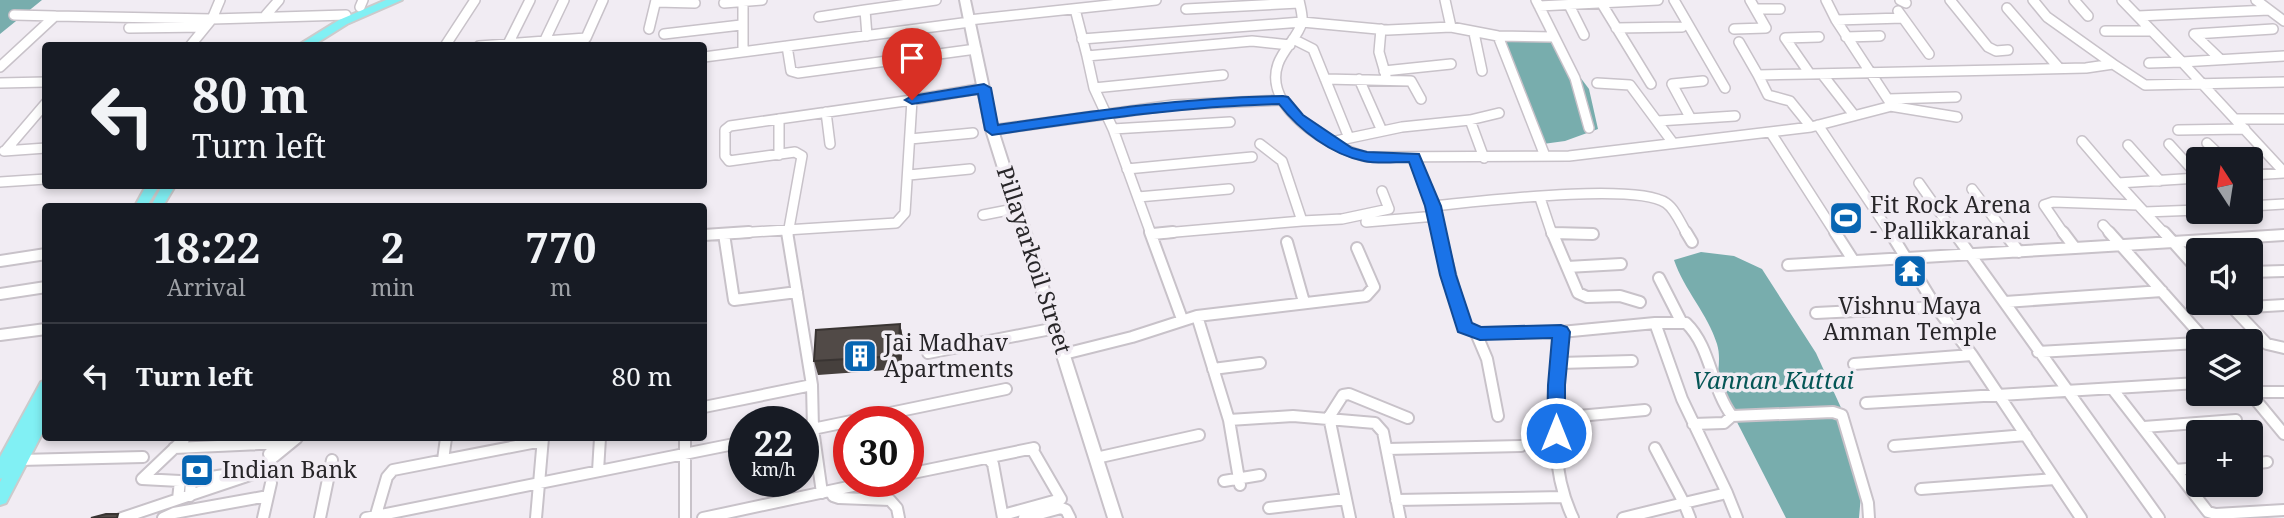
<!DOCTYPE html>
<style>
:root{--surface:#171b24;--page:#242831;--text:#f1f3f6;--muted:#9ea1a6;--line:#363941}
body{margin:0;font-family:"Noto Serif",serif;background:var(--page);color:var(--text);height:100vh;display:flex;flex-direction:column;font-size:26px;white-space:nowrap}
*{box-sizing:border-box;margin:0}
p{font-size:23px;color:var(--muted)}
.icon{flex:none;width:38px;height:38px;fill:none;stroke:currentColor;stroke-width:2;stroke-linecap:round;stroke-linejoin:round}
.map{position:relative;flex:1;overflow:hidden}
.details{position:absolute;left:42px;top:203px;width:665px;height:238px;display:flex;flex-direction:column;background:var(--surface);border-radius:7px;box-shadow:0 4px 10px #0003}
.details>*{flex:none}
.guide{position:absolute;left:42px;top:42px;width:665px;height:147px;border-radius:7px;box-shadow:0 4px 10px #0003;background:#171b24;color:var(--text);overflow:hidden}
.needle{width:46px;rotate:348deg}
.controls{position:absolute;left:2186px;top:147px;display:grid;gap:14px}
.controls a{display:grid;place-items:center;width:77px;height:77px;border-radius:7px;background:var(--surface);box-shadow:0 4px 10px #0003;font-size:35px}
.speed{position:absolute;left:728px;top:406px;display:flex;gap:14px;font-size:35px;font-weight:700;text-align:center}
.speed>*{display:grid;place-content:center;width:91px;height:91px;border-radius:50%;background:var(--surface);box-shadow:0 4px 10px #0003;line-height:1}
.speed small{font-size:18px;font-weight:400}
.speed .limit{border:10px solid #d22;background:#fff;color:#111}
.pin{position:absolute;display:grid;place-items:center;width:60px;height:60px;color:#fff;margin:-72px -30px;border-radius:50% 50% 50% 0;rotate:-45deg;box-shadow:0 0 7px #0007}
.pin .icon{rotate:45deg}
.me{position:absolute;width:77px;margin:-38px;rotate:0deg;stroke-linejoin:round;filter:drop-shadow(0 0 5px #0008)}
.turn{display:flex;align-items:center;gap:24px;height:147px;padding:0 35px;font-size:32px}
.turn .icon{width:91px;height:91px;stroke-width:2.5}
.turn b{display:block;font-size:49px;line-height:60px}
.eta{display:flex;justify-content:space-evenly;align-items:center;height:119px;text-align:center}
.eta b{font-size:42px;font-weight:700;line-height:49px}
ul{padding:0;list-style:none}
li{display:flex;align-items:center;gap:21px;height:105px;padding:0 35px;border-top:2px solid var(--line)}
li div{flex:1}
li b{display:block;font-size:26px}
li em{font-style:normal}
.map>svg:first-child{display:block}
</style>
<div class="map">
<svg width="2284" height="518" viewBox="0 0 2284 518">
<rect width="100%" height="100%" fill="#f1ecf3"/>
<path fill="#78adad" d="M0 0H42L0 34Z
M1503 38 1553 41 1589 89 1598 129 1565 141 1543 144Z
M1701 252 1734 256 1762 269 1816 353 1848 423 1863 472 1859 518H1786L1717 383C1718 370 1721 357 1717 344 1708 314 1684 290 1674 260Z"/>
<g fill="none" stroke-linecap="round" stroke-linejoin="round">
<g stroke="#c8c2c9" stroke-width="12">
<path id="minor-far1" d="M1299 0C1300 6 1303 15 1302 22 1299 36 1283 49 1278 64 1262 109 1333 149 1367 157L1569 156 1811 127 1888 107 1891 104 1836 20 1826 0
M1445 0 1451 27
M1536 0 1575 78 1589 128
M1674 0 1725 88
M1900 0 1906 3
M1950 0 1988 47 1996 51 2008 50
M2074 0 2088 16
M2122 0 2182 62 2149 63
M2256 0 2284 21
M656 2 695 3
M724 3 762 0
M743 4V52
M1602 4 1651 84
M1569 5 1584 35
M1539 6 1658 0
M360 7 363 0
M2007 8 2059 68
M1075 9 1087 56 1252 41 1290 45
M1186 9 1299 3
M1756 9H1780
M1898 11 1929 54
M14 15 55 16
M266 15 279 0
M2138 16 2269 10
M819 17 865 10
M969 20 1156 0
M1836 20 1903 18
M129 28 205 27
M1616 28 1682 27
M649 29 656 0
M1381 29 1379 52 1386 76
M1734 29 1766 28 1750 0
M2105 31H2152
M1474 33 1482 71
M664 34 741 25
M867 36 865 10 936 0
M1498 36 1545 156
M1819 37 1785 38 1810 74 2086 68 2113 64 2047 17 2033 0
M1846 37 1880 36
M1082 39 1302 22 1388 30 1451 27 1498 36 1554 37
M1293 39 1313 49 1349 138
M544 42 564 0
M1739 42 1758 75 1810 74
M508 44 530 0
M190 46 212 19 220 0
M445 46 475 0
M479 46 586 38 603 0
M787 46 791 71 798 73 976 49
M1087 56 1094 88 1113 129 1151 234
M704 57 970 22
M2220 59 2194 34 2273 29
M2182 62 2284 172
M2182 62 2284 56
M2113 64 2145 85 2284 82
M0 67 55 16 212 19 346 15
M1384 71 1451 64
M1822 74 1854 115
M1758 75 1768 95 1790 101 1811 127
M1325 79 1411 81 1421 99
M1359 79 1382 131
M0 83 46 82
M1597 83 1630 85 1673 143
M1094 88 1223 75
M1888 99 1956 97
M1890 106 1957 117
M826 112 830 144
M779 119V155
M1691 119 1672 84 1703 81
M2235 119H2284
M1470 120 1484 158
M1658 121 1735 116
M1818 125 1891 234
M1113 129 1230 122
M992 130 1173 105 1283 100
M2178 130 2245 129
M1771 133 1836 234
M910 139 973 133
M2082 141 2118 183
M1331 142 1402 127 1470 120 1499 113
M2207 143 2224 159
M2169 144 2198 176
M2128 145 2160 181
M4 151 46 148
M5 151 46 103
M1414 157 1433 206 1439 234
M1127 169 1252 157
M909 175 970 169
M2250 175 2284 173
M0 182 46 179
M1919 183 1955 234
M1972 189 2006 234
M1138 197 1229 189
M1540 198 1552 234
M2138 205 2118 183 2198 178
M1433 206C1475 202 1635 182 1666 203 1675 209 1681 224 1687 234
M2250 206 2284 204
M2145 212 2198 210
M983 215 1019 208
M1302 221 1342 219 1389 209 1382 191
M1366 222 1436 216
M2103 225 2111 234
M1552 233 1592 234
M721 234 896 223 905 213 912 100 984 88
M788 234 802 156 795 152 729 161 725 156V130L730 126 912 100
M1153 234 1302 221 1282 161 1260 144
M2064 234 2044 205 2053 202 2138 205 2165 234"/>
</g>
<g stroke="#c8c2c9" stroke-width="14">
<path id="minor" d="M787 232 812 385 813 429 822 493
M1150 232 1182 319
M1439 232 1464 327 1480 333 1561 332C1560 396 1544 457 1573 518
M1552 232 1578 293 1587 297 1620 296 1640 302
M1686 232 1692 242
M1835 232 1853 260
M1890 232 1936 307 1972 355 2081 518
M1954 232 2159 518
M2004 232 2019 252
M2063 232 2075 248
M2109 232 2206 341
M1552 233 1593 234
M724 234 734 300 797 292
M1153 234 1173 232
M704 235 749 232
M1287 242 1304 302
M2173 242 2284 235
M2173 242 2198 270
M2075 248 2173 242 2164 232
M0 261 46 254
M1788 265 2075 248
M1567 267 1621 264
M2250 272 2284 271
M1659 278 1682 323
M0 294 46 287
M2005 302 2162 291
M2228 303 2267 344 2284 348
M2233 308 2284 305
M1816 313 1936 307
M1197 316 1229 420 1293 416 1375 423 1383 432 1400 518
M1655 323 1682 399 1727 493
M1561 332 1655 323H1686C1711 347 1711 388 1732 416L1833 412 1842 415 1868 503 1869 518
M1476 333 1487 359 1498 416
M0 335 46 329
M2038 352 2198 343
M928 353 1056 328
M1064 354 1132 337 1197 316 1366 296 1374 287 1357 248
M1560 363 1632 361
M1854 364 1972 355
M1213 369 1260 363
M2114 391 2208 512 2216 514 2284 510
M2250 392H2284
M2250 393 2284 434
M1866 403 2198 383
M704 407 812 385
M1556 418 1645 410
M1229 420 1240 485
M1693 424 1724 423 1732 416
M2144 427 2236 420
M803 431 1006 389
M685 438V518
M1894 446 2026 435
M174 448 280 443
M1655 448 1684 503 1727 493 1737 518
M1387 449 1521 446
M269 454 286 438
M988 458 993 464 1003 518
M1096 458 1199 435
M20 460 143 457
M443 460 446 438
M2250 464 2267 462
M2175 470 2198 468
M598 471 600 438
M908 474 1034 448
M1224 481 1260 475
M1921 489 2055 479
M832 491 833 496 839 498 890 500 897 508 899 518
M190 496 191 480 251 471
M178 499 180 481 142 479 185 438
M1396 500 1563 497
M1269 508 1346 499
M1003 515 1061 499 1032 449
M122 518 253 474 297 438
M163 518 174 513 268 496
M263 518 271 483
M320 518 332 460
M366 518 744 442
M375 518 387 477 393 470 542 441
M536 518 543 438
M703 518 876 481
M1024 518 1061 508 1066 510 1070 518
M1350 518 1329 417 1343 395 1349 394 1408 418
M1623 518 1684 503 1690 518"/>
</g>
<g stroke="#c8c2c9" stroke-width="4">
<path id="tertiary" d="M960 0H970L998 130 1122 518H1108L986 130Z"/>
</g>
<g stroke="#cbcbcc" stroke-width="4">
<path id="primary" d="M386 0H402L347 24 312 46H297L339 20Z
M146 186H159L147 206H135Z
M162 186H175L163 206H151Z
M46 380V426L6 503 0 505V482L2 478 0 479V457L41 382Z"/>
</g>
<use href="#minor-far1" stroke="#fff" stroke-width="9"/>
<use href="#minor" stroke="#fff" stroke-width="10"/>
<use href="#tertiary" fill="#fff" fill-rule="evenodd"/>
<use href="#primary" fill="#81f0f4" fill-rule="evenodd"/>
</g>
<path fill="#46403d" d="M900 324 903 338 901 369 818 375 814 361Z"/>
<path fill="#393432" d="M900 324 903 338 901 369 898 356Z"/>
<path fill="#514a47" stroke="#393432" stroke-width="2" d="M900 324 898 356 814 361 816 330Z
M106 514H118L117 518H91Z"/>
<path fill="#1a73e8" stroke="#114b97" stroke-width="2" d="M984 84 991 88 998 125C1093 111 1186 97 1283 96L1288 97 1303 115 1352 148 1367 152 1419 154 1441 206 1456 275 1472 323 1481 327 1561 325 1567 327 1570 332 1565 385V433L1563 438 1556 440 1550 438 1547 433 1548 385 1552 338 1480 340 1458 332 1440 275 1425 206 1409 162C1394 162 1378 164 1364 161 1332 155 1299 130 1279 104 1182 106 1088 121 992 135L985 130 978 94 912 104 905 100 912 96Z"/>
<defs>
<g id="stadium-square" transform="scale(1.75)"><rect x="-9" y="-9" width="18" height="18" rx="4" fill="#0765b2" stroke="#f1ecf3"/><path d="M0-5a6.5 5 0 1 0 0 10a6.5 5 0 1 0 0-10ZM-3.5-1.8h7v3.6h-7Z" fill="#fff"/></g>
<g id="temple-square" transform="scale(1.75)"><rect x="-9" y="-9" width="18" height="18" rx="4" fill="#0765b2" stroke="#f1ecf3"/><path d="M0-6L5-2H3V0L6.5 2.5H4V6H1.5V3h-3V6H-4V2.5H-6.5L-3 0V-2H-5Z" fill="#fff"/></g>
<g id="building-square" transform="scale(1.75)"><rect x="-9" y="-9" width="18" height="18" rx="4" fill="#0765b2" stroke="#f1ecf3"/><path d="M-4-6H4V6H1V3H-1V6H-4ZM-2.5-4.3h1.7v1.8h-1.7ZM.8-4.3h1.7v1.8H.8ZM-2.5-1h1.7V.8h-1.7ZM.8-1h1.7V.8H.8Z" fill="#fff"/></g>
<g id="bank-square" transform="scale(1.75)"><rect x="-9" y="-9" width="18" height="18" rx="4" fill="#0765b2" stroke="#f1ecf3"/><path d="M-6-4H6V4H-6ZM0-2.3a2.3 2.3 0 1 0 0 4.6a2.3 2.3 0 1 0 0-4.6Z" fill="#fff"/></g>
</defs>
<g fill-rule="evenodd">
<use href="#stadium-square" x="1846" y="218"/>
<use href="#temple-square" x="1910" y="271"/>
<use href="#building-square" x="860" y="356"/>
<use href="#bank-square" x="197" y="470"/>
</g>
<g text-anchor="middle" stroke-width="7" stroke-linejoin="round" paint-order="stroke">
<g font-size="23" fill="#282629" stroke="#f1ecf3" text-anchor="start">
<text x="1870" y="213">Fit Rock Arena<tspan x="1870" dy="26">- Pallikkaranai</tspan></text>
<text x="1910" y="314" text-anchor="middle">Vishnu Maya<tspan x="1910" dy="26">Amman Temple</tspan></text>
<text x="884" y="351">Jai Madhav<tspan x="884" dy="26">Apartments</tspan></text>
<text x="222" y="478">Indian Bank</text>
</g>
<g font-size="23" fill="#282629" stroke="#f1ecf3">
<text transform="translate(1034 260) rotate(72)" y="8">Pillayarkoil Street</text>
</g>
<g font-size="24" font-style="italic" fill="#055656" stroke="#f1ecf3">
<text x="1773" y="389">Vannan Kuttai</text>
</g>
</g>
</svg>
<div class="controls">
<a><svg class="needle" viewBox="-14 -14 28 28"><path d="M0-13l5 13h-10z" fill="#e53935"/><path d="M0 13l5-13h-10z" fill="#9ea1a6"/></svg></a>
<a><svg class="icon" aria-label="sound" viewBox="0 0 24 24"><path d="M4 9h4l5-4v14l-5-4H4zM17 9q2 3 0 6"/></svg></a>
<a><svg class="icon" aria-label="layers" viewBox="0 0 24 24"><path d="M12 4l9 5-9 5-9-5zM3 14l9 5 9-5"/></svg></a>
<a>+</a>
</div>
<div class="speed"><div>22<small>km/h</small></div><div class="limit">30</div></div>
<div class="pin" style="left:912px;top:100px;background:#d93025"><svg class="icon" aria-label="arrive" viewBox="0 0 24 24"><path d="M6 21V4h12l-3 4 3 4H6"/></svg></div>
<svg class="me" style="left:1556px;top:433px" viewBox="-20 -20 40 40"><circle r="17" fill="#1a73e8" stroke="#fff" stroke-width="3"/><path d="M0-11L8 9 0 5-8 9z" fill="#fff"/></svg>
<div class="guide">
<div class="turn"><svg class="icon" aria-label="left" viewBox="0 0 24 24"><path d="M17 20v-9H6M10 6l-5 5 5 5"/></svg><div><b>80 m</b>Turn left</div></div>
</div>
<section class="details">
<div class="eta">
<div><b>18:22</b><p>Arrival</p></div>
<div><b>2</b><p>min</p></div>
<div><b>770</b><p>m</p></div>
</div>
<ul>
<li><svg class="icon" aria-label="left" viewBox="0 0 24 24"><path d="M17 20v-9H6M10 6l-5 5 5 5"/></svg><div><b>Turn left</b></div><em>80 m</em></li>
</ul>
</section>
</div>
